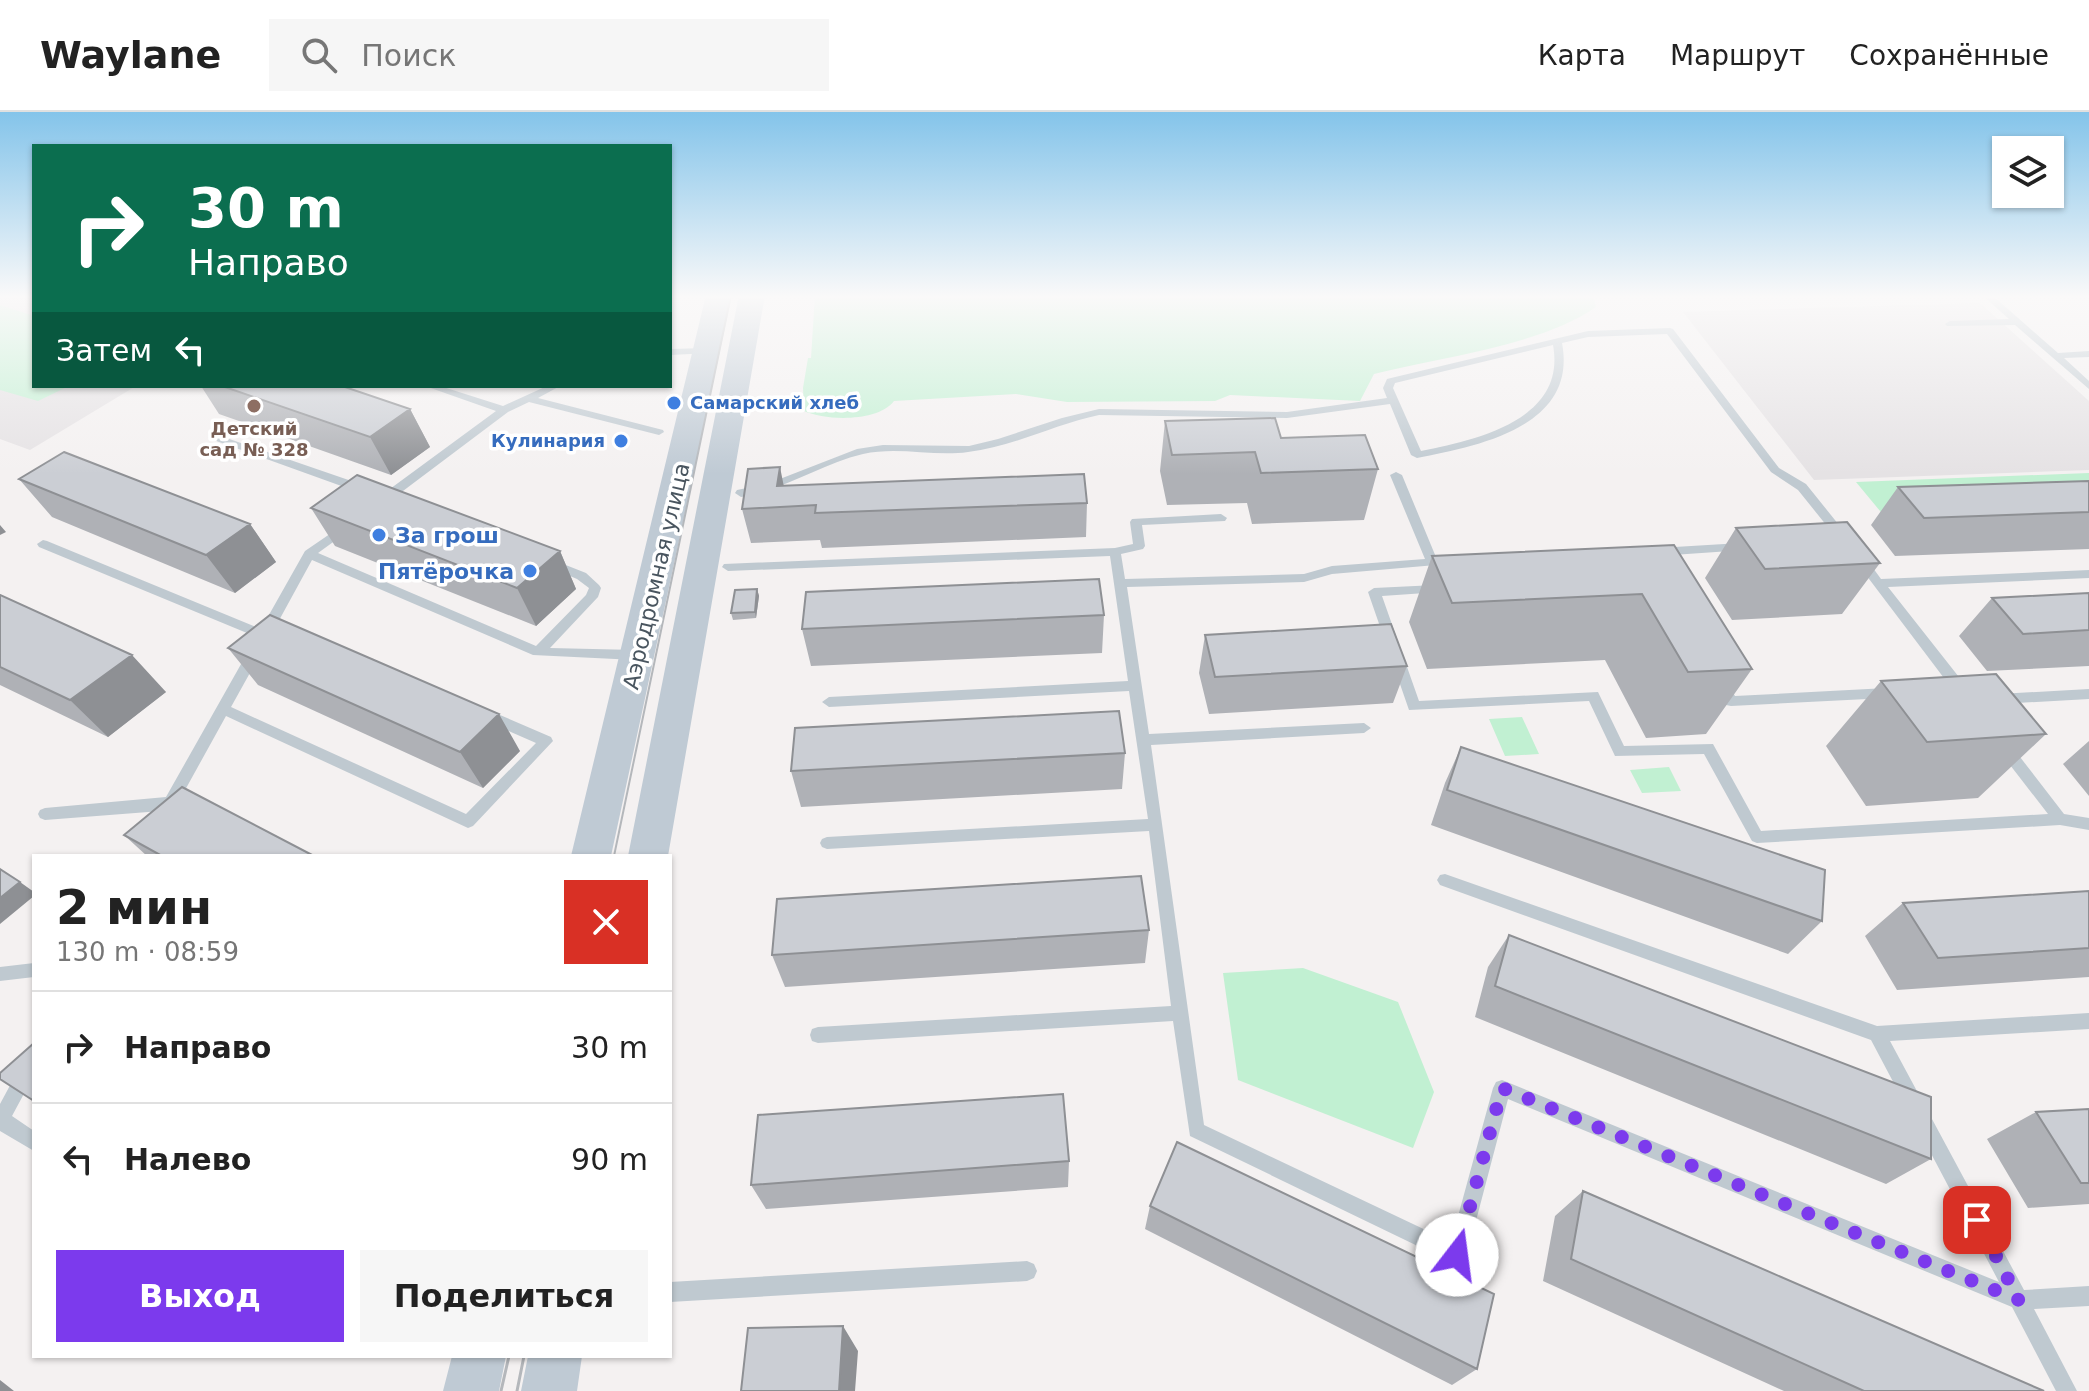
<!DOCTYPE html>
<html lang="ru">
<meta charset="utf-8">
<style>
:root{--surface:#fff;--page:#f6f6f6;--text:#222;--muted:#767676;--line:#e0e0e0;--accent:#7c3aed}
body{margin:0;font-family:"DejaVu Sans",sans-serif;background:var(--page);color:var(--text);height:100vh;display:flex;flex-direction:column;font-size:30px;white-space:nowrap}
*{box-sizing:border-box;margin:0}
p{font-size:26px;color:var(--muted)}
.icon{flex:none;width:44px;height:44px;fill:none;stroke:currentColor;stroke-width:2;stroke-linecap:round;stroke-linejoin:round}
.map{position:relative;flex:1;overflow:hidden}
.panel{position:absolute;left:32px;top:742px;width:640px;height:504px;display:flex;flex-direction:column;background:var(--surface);border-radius:0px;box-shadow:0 2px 6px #0004}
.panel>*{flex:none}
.top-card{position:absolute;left:32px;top:32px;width:640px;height:244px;border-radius:0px;box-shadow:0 2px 6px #0004;background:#0b6e4f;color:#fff;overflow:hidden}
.fabs{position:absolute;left:1992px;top:24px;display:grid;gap:16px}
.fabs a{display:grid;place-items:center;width:72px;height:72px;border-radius:0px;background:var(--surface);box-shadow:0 2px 6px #0004;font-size:40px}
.pin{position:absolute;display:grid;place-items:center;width:68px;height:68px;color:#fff;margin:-34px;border-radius:16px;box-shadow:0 4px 12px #0006}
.me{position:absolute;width:88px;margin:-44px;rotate:15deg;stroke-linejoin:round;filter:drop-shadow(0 0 6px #0008)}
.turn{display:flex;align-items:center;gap:28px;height:168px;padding:0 24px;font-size:36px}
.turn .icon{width:104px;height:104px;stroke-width:2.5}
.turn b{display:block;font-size:56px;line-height:68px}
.then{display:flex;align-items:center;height:76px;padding:0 24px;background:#0003;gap:16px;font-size:30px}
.round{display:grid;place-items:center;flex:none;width:84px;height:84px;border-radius:0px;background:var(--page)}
.headline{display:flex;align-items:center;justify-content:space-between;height:136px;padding:0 24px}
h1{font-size:48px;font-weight:700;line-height:60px}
.action{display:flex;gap:16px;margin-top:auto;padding:16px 24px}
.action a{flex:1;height:92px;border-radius:0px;background:var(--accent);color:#fff;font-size:32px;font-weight:700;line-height:92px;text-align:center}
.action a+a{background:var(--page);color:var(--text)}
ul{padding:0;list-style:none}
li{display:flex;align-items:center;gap:24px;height:112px;padding:0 24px;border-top:2px solid var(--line)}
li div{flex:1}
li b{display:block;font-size:30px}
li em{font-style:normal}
header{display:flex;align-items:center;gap:48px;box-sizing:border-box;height:112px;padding:0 40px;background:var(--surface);border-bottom:2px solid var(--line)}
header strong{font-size:38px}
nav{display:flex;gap:44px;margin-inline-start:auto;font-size:28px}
.search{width:560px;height:72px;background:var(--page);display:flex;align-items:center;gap:20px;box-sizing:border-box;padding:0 28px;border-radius:0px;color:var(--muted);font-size:30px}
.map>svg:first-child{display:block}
</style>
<header>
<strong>Waylane</strong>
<div class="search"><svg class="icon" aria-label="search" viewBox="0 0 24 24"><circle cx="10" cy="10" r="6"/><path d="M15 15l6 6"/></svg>Поиск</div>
<nav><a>Карта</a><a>Маршрут</a><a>Сохранённые</a></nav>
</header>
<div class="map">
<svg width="2089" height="1279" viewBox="0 0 2089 1279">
<rect width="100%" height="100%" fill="#f4f1f1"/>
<path fill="#e5e2e4" d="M0 183H34V274H136L30 338 0 327Z
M1980 191 2089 289V358L1814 368 1683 200Z"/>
<path fill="#c1f0d2" d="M815 183H1593L1596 195C1540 234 1441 245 1374 262L1360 289 1230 283 1215 289 1067 290 1016 282 894 289C878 310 826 309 804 299L803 276 808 246H811Z
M0 193 34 204V274H69L38 289 0 278Z
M2089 361V398L1885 405 1856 370Z
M1522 605 1539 642 1505 644 1489 607Z
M1669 655 1681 679 1642 681 1630 658Z
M1303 856 1398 890 1434 980 1413 1036 1238 968 1223 861Z"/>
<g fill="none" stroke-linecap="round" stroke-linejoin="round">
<path fill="#bfc9d0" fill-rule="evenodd" d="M1982 183H1992L2058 241 2089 239V245L2064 246 2089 269V277L2015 213 1947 214 1945 212 1950 209 2009 207Z
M1670 216 1673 217 1779 356 1806 372 1847 423V429H1839L1798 378 1771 360 1667 222 1588 225 1562 231C1578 315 1478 334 1417 346L1411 343 1390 292 1287 306 1099 303C1055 312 1013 335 968 340 934 345 898 334 863 342 821 352 787 377 741 385L735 381 737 378 767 372 857 337 883 333 969 334 998 327 1062 306 1099 297 1287 300 1387 286 1383 276 1387 267 1391 266 1588 219ZM1553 233C1567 308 1476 328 1421 339L1393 276 1395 271Z
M707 236 712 239 711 241 670 243V237Z
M425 274H440L503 294 547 274H560L538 286 663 318 664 320 659 323 529 290 508 300 387 391H379V385L496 299Z
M212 321 366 374 368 377 362 381 358 380 208 326V322Z
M1396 360 1402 363 1438 450 1436 453 1332 462 1304 470 1127 475 1149 622 1364 611 1371 616 1364 621 1151 633 1204 1013 1451 1130 1493 976 1496 970 1502 968 1999 1170 1871 928 1440 773 1437 768 1440 763 1445 762 1877 914 2089 901V917L1890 929 2024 1178 2089 1174V1194L2034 1197 2077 1279H2056L2012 1195 1508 987 1467 1143 1464 1150 1457 1153 1190 1024 1173 909 818 931 812 929 810 923 812 917 818 915 1171 894 1149 719 827 737 822 735 820 731 822 727 827 725 1148 707 1129 579 829 595 822 590 829 585 1128 569 1110 444 728 459 722 455 724 452 1115 436 1133 432 1130 410 1132 407 1221 402 1227 406 1225 409 1142 413 1145 434 1143 437 1121 442 1125 467 1304 462 1332 454 1425 447 1390 363Z
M343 413 349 417 347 420 318 441 536 534 586 483 589 476 577 467 549 455 547 452 553 448 586 461 599 473 601 476 598 485 550 536 636 538 643 543 636 548 533 543 312 448 271 523 264 528 39 435 37 432 43 428 47 429 261 517 305 439Z
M1741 431 1745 432V438L1658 444 1652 440 1658 436Z
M1861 444 1865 445 1881 467 2089 458V466L1888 475 1966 574 1968 578 1966 582H1956L1857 451 1855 448Z
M1436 473 1442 477 1440 480 1382 484 1419 589 1598 580 1624 634 1713 632 1761 719 2048 702 2000 640 1998 636 2000 632H2010L2064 702 2089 706V718L2060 713 1757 731 1752 729 1704 642 1615 644 1589 589 1409 598 1368 480 1374 476Z
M254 536 261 541 231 595 466 702 536 631 483 608 481 604 483 600H493L551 625 553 629 473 714 468 716 226 604 174 698 45 708 40 706 38 702 40 698 45 696 166 685 249 538Z
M1721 567 1726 569 1735 584 1887 576 1894 581 1887 586 1731 594 1726 593 1714 572Z
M2089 577V587L1998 592 1991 587 1998 582Z
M34 851V865L0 869V855Z
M34 938V963L12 1004 34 1019V1039L0 1019V992L28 940Z
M1027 1149 1034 1152 1037 1159 1034 1166 1027 1169 670 1190V1170Z"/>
<path fill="#bfcad4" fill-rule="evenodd" d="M706 183H732L611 744H571Z
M739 183H765L668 744H628Z
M452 1244H506L499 1279H443Z
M528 1244H582L577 1279H521Z"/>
<path stroke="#b4b7bb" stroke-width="2" d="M614 744 731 183"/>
<path stroke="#b4b7bb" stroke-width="3" d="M501 1279 509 1244
M517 1279 524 1244"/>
</g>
<path fill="#afb1b6" d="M201 274H342L410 297 430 335 391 363 219 302Z
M1165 309 1281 326 1378 357 1364 408 1252 412 1247 391 1167 393 1160 359Z
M19 367 250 412 276 450 235 481 52 405Z
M2089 369V437L1895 444 1871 413 1898 375Z
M784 374 1087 391 1086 425 822 436 820 428 751 431 742 397Z
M311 396 560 439 576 477 536 514 335 434Z
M1736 416 1880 451 1842 502 1732 508 1705 466Z
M1674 433 1752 557 1706 622 1646 626 1605 548 1427 557 1409 510 1432 444Z
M757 477 759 484 756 506 733 508 731 501Z
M2089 481V554L1987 559 1959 524 1992 486Z
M0 483 166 580 108 625 0 573Z
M1104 503 1102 541 811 554 802 517Z
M1205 523 1407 554 1393 591 1209 602 1199 561Z
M228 536 520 639 483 676 258 573Z
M1881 569 2046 622 1978 686 1866 694 1826 634Z
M2089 629V684L2063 652Z
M1461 635 1822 809 1788 842 1431 713 1445 671Z
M1125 641 1122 677 801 695 791 659Z
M124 723 314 744H147Z
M2089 779V865L1897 878 1865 824 1903 791Z
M1149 818 1145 851 785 875 772 843Z
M1509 823 1931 1047 1886 1072 1475 905 1488 855Z
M2089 997V1092L2028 1096 1987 1027 2036 1000Z
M1069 1049 1068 1075 766 1097 751 1073Z
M1583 1079 2044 1279H1784L1543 1169 1555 1104Z
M1150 1094 1477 1257 1452 1273 1145 1117Z"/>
<path fill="#8e9094" d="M410 297 430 335 391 363 370 325Z
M780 355 787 390 777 374Z
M250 412 276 450 235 481 206 443Z
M0 413 6 420 0 423Z
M560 439 576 477 536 514 517 476Z
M757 477 759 484 756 506 755 500Z
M132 543 166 580 108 625 70 588Z
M499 602 520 639 483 676 460 640Z
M20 770 34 780V784L0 812V786Z
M843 1214 858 1239 855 1279H839Z
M0 1268 14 1279H0Z"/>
<path fill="#cbced4" stroke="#8e9094" stroke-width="2" d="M222 274H342L410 297 370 325Z
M1275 306 1281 326 1365 323 1378 357 1261 361 1255 340 1172 343 1165 309Z
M64 340 250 412 206 443 19 367Z
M780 355 777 374 1084 362 1087 391 815 401 816 393 742 397 748 357Z
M357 363 560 439 517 476 311 396Z
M2089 369V400L1924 406 1898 375Z
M1847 410 1880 451 1765 457 1736 416Z
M1674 433 1752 557 1688 560 1642 482 1452 491 1432 444Z
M1099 467 1104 503 802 517 806 480Z
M757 477 755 500 731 501 735 478Z
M2089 481V518L2023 522 1992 486Z
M0 483 132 543 70 588 0 555Z
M270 503 499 602 460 640 228 536Z
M1391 512 1407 554 1215 565 1205 523Z
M1996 562 2046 622 1927 630 1881 569Z
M1119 599 1125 641 791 659 795 616Z
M1461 635 1825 758 1822 809 1447 678Z
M182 675 314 744H162L124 723Z
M0 757 20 770 0 786Z
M1141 764 1149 818 772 843 777 787Z
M2089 779V836L1938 846 1903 791Z
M1509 823 1931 985V1047L1495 874Z
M34 931V989L0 967V961Z
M1063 982 1069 1049 751 1073 758 1003Z
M2089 997V1071H2081L2036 1000Z
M1177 1030 1494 1182 1477 1257 1150 1094Z
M1583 1079 2044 1279H1864L1571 1147Z
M843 1214 839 1279H741L748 1216Z"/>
<linearGradient id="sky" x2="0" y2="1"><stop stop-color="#84c4ea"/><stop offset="0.51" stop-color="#faf9f9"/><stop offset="1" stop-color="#faf9f9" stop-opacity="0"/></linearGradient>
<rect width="2089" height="362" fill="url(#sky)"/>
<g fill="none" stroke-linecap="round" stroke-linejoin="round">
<path stroke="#7c3aed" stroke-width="14" stroke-dasharray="0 25.2" d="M1457 1143 1502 976 2019 1188 1977 1108"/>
</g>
<g fill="#3f7fe0" stroke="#fff" stroke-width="3">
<circle cx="674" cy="291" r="8"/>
<circle cx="621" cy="329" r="8"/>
<circle cx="379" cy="423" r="8"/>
<circle cx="530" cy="459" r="8"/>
</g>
<circle fill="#8d6e63" stroke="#fff" stroke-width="3" cx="254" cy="294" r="8"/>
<g text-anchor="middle" stroke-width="7" stroke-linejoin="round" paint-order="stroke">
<g font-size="18" font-weight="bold" fill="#366cbe" stroke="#fff" text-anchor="start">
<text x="690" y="297">Самарский хлеб</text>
<text x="605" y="335" text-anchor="end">Кулинария</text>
</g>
<g font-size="18" font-weight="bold" fill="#785e54" stroke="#fff">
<text x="254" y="323">Детский<tspan x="254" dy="21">сад № 328</tspan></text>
</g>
<g font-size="22" font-weight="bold" fill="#366cbe" stroke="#fff" text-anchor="start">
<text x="395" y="431">За грош</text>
<text x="514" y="467" text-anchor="end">Пятёрочка</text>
</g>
<g font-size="22" fill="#49555f" stroke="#fff">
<text transform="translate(656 464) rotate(-77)" y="8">Аэродромная улица</text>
</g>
</g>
</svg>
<div class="fabs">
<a><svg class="icon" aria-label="layers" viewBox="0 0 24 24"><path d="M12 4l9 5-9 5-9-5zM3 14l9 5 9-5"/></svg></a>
</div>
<div class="pin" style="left:1977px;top:1108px;background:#d93025"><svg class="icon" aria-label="arrive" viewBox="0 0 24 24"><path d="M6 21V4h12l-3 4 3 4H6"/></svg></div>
<svg class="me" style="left:1457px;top:1143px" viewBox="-20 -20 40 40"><circle r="19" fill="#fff"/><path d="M0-13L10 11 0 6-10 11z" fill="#7c3aed"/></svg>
<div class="top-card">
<div class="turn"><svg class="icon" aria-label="right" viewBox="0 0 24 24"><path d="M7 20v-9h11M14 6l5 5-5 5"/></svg><div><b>30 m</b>Направо</div></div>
<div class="then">Затем<svg class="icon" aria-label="left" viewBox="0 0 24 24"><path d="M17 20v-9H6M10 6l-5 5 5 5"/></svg></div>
</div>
<section class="panel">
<div class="headline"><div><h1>2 мин</h1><p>130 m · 08:59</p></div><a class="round" style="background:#d93025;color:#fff"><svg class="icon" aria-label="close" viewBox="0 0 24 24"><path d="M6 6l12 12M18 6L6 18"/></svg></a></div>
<ul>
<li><svg class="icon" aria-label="right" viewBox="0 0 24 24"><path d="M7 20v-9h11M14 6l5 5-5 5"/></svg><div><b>Направо</b></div><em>30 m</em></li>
<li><svg class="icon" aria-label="left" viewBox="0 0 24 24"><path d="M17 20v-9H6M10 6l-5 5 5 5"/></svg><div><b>Налево</b></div><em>90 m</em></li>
</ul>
<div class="action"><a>Выход</a><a>Поделиться</a></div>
</section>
</div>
